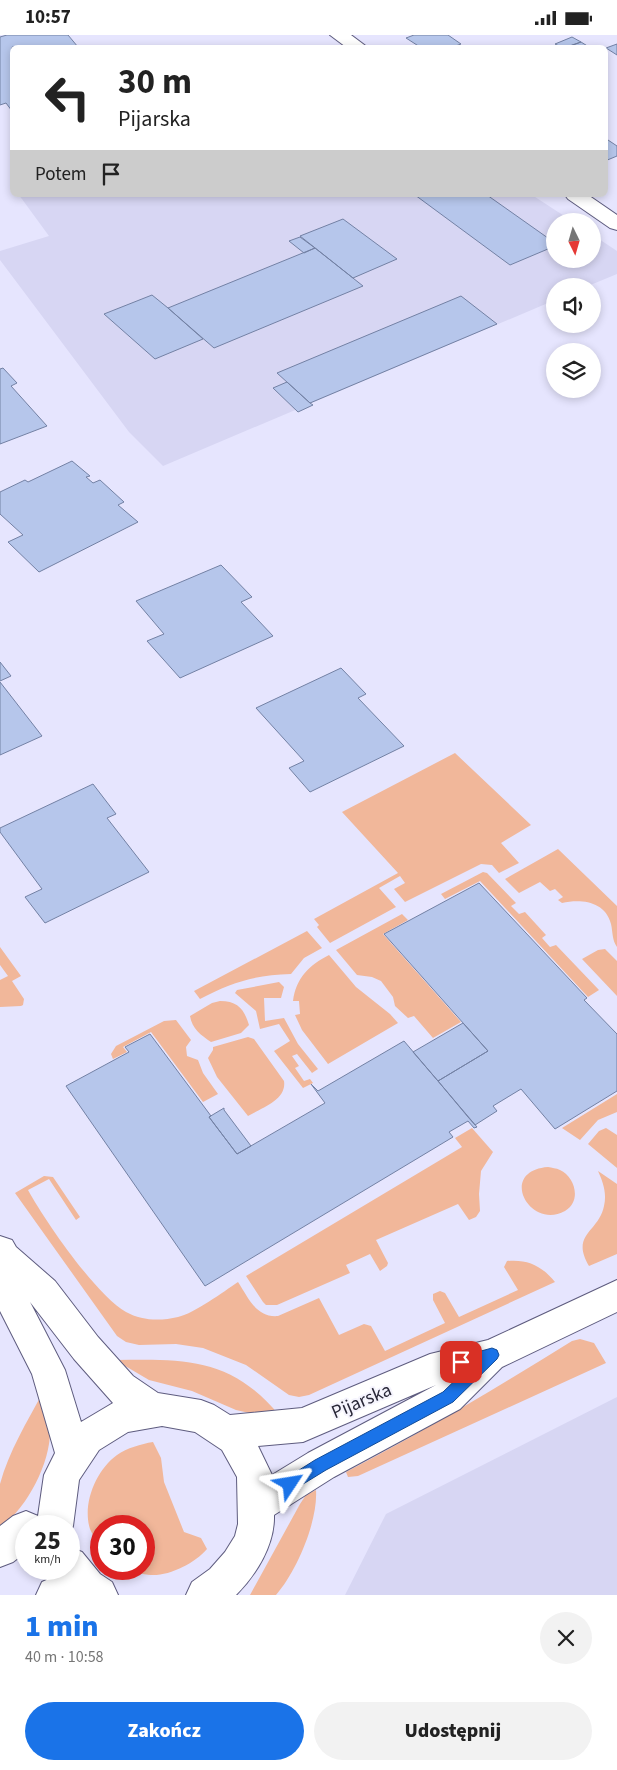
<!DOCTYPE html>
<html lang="pl">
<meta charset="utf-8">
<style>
:root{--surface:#fff;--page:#f2f2f2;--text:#222;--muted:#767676;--accent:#1a73e8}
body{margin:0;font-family:"Source Sans 3",sans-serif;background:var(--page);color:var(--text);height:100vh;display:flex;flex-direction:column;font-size:19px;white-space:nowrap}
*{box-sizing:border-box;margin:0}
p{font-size:16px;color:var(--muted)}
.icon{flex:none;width:28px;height:28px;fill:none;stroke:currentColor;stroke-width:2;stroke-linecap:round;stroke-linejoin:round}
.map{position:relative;height:1560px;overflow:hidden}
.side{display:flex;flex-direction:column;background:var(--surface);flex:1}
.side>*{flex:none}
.banner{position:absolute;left:10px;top:10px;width:598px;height:152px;border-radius:8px;box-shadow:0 2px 8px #0003;background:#fff;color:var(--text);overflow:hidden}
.needle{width:32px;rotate:175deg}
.buttons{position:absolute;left:546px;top:178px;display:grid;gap:10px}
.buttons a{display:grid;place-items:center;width:55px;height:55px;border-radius:50%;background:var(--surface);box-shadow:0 2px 8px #0003;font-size:25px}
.speed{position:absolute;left:15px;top:1480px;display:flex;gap:10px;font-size:25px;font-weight:700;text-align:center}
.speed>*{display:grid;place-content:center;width:65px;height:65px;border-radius:50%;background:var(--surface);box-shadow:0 2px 8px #0003;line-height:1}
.speed small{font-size:12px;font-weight:400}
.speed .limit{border:8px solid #d22;background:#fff;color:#111}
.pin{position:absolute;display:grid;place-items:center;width:42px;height:42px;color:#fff;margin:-21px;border-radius:10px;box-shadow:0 2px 8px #0006}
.me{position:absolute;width:55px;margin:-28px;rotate:57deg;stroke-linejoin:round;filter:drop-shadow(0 0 4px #0008)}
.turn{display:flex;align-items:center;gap:18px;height:105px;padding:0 25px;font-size:22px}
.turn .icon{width:65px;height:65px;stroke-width:2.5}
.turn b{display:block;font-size:35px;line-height:42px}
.then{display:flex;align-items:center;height:48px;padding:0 25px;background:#0003;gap:10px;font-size:19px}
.round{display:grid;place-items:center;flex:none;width:52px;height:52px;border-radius:26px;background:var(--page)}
.overview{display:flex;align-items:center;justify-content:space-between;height:85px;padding:0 25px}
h1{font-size:30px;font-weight:800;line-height:38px;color:var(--accent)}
.primary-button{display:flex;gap:10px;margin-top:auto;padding:10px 25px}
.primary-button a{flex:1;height:58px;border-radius:30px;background:var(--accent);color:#fff;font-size:20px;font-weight:800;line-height:58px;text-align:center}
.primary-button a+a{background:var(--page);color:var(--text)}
.status{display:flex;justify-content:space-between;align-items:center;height:35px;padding:0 25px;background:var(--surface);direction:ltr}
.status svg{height:14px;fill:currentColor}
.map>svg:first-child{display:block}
</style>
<div class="status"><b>10:57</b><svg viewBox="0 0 49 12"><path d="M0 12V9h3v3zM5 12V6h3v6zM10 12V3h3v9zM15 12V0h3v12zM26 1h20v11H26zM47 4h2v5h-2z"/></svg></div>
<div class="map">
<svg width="617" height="1560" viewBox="0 0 617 1560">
<rect width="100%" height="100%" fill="#e6e5fe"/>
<path fill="#d7d6f3" d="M19 160H532L572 186H555V224H592L593 200 617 216V239L588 251H555V265L163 431 129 397 0 225V216L49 201Z
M617 1362V1560H345L386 1479Z"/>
<path fill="#f1b79a" d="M455 718 531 790 501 808 519 828 499 838 492 830 481 829 405 867 394 854 405 848 400 841 379 853 396 872 330 908 317 892 319 890 314 884 398 838 342 777Z
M558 814 617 871V912C612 905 613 898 611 889 605 866 581 864 562 868L558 865 563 862 555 854 550 856 540 847 519 858 505 844Z
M483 837 487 838 516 868 511 871 519 879 525 877 546 900 542 903 550 912 556 910 599 955 588 962 480 846 445 864 441 859Z
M402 879 408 885 383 899 461 987 433 1003 414 981 408 983 395 971 393 962 381 946 372 942 357 940 336 915Z
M307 896 322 913 304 923 291 939C255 940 232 947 200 964L194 956Z
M0 912 21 941 12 946 24 964 23 970 21 971 0 972V945L8 941 0 930Z
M605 914 617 926V961L582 924 598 915Z
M329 920 356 952 390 979 398 988 328 1029 302 995 295 980 300 979 299 966H293C296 943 309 930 329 920Z
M279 947 284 952 281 963H264L265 986 284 983 298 1009 318 1034 312 1038 297 1019 292 1021 299 1031 295 1033 304 1046 310 1044 313 1048 303 1053 274 1016 290 1006 279 989 260 994 256 976 235 958 237 955Z
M220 966C238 966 244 974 249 990L241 998 211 1007C201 1000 192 994 190 981L212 968Z
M176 985 191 1005 186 1012 187 1021 198 1025 203 1038 218 1059 203 1067 151 997 123 1012 127 1017 113 1024 111 1019 116 1011 164 986Z
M248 1002 254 1004 284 1046C287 1065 261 1073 248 1081L217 1042 208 1023 213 1015V1012Z
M617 1059V1077L598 1085 580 1105 562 1093Z
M472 1093 493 1117 481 1136 479 1159 480 1176 476 1182 469 1185 458 1169 376 1205 388 1228 387 1231 380 1236 370 1219 346 1230 350 1238 277 1270H266L263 1267 246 1241 462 1112 455 1103Z
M606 1093 617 1100V1133L588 1109 599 1096Z
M548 1132C552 1133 556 1133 560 1135 575 1142 582 1166 565 1176 530 1196 497 1136 548 1132Z
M598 1136 617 1149V1219L589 1231C570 1199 599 1197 604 1171 607 1158 603 1147 598 1136Z
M44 1141 53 1142 80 1182 76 1185 49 1144 28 1155C45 1186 96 1260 126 1277 142 1286 161 1286 178 1282 195 1278 223 1257 238 1247 248 1262 256 1283 278 1281L319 1263 339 1300 364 1289 371 1291 385 1316 445 1288 433 1265V1259L440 1256 445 1258 459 1282 518 1255 504 1232 507 1226C528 1224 542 1231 555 1247L309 1360 299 1362 289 1360 246 1330 203 1313 176 1309 139 1310 126 1307 117 1301 15 1158Z
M580 1304 594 1308 606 1328 358 1441 348 1442 346 1437C423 1397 498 1352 572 1306Z
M115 1325C184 1324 231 1322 279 1380H258L236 1375 192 1356 149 1345Z
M43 1357C46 1368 50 1380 50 1392 52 1426 27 1473 0 1493V1449C9 1416 27 1387 43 1357Z
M153 1407 161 1423 164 1447 184 1497 201 1503 207 1514C195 1528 170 1541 151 1540 143 1540 133 1536 125 1534H144V1491H101V1514C98 1508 93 1501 90 1494 82 1469 96 1435 117 1420 127 1413 141 1409 153 1407Z
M316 1455C318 1486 297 1536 276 1560H250L300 1469 306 1460Z"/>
<path fill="#b6c6eb" stroke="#7381a4" d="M7 0H68L78 12H12V76L6 68 0 70V2Z
M414 0H448L461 9 453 12H420L406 3Z
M572 2 581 7 567 12H561L555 9Z
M581 7 589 12H567Z
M617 9V20L606 13Z
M605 103 617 111V121L605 126Z
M415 160H487L555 208V211L510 230Z
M343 184 397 224 353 243 300 201Z
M300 202 315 213 304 218 289 206Z
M315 213 363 251 214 313 168 273Z
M152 260 168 273 203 304 155 324 104 279Z
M461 261 497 289 310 368 277 338Z
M3 333 17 348 11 351 47 391 0 409V334Z
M287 347 310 368 313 370 298 377 273 353Z
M72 426 90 441 86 442 93 448 100 445 124 467 118 470 138 487 39 537 8 507 23 500 0 479V457L25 445 28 447Z
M221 530 252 562 241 567 273 601 180 643 147 606 164 599 136 566Z
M0 627 11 641 0 646Z
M341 633 366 659 358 663 404 711 310 757 289 733 304 726 256 673Z
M0 647 42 701 0 720Z
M93 749 116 779 107 783 149 837 45 888 25 862 42 854 0 797V793Z
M479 848 587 963 584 965 617 999V1056L555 1094 521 1054 493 1071 497 1076 475 1090 468 1082 438 1046 488 1016 384 899Z
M463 988 488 1016 438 1046 413 1017Z
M150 999 211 1081 209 1082 237 1119 325 1068 311 1049 318 1056 404 1006 477 1092 474 1093 468 1086 449 1097 453 1102 205 1251 66 1051 129 1017 125 1012Z
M224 1073V1075L251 1111 237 1119 209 1082Z"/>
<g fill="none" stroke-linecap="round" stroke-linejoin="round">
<g stroke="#5e5c7f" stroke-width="2">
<path id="street" d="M330 0H351L367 12H346Z
M565 160H588L617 180V195L610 193 568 164Z
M0 1201 12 1205 16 1212 55 1246 98 1302 133 1341 158 1358 201 1365 214 1370 230 1380 302 1373 430 1319 488 1305 617 1245V1277L502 1332 460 1374 334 1442 274 1480C275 1510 256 1540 236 1560H186L192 1547 210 1534 225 1517 235 1501 238 1489 237 1442 222 1415 195 1397 162 1391 128 1397 99 1415 79 1445 73 1491 69 1502V1491H26V1517L13 1527 0 1532V1491L13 1481 26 1476 38 1481 44 1440 55 1418 32 1339 0 1276ZM30 1267 74 1324 113 1368 81 1387 65 1335ZM436 1350 308 1418 272 1440 258 1411 303 1407Z
M69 1512 82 1517 100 1539 112 1547 118 1560H36L42 1547 55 1541 52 1534H69Z"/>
</g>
<use href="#street" fill="#fff" fill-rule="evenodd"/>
</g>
<path fill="#1a73e8" stroke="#114b97" d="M492 1313 497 1315 499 1320 497 1324 453 1367 326 1435 295 1454 290 1457 285 1454 283 1449 285 1444 315 1425 443 1357 469 1332 461 1334 456 1332 454 1327 456 1323Z"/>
<g text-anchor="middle" stroke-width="4" stroke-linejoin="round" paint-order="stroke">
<g font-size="19" fill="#292838" stroke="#f5f4fd">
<text transform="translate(361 1365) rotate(-23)" y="7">Pijarska</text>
</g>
</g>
</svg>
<div class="buttons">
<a><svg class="needle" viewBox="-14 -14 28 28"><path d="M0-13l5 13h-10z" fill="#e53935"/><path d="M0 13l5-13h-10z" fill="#767676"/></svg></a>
<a><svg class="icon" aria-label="sound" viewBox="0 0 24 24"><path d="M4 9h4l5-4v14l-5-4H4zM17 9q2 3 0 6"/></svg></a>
<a><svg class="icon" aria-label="layers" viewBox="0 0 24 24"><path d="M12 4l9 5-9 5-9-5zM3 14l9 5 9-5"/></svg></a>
</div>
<div class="speed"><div>25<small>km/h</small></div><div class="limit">30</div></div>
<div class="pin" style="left:461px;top:1327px;background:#d93025"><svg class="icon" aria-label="arrive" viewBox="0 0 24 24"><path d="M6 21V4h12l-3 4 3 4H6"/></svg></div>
<svg class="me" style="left:290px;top:1449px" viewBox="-20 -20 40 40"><path d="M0-17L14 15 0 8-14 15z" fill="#1a73e8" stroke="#fff" stroke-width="4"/></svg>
<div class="banner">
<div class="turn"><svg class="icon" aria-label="left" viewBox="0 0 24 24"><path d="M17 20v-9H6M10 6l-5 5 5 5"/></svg><div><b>30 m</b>Pijarska</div></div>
<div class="then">Potem<svg class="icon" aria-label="arrive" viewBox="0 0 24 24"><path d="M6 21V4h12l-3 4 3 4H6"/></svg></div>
</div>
</div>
<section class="side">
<div class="overview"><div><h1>1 min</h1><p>40 m · 10:58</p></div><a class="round"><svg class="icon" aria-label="close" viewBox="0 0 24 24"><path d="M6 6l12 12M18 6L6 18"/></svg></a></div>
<div class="primary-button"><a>Zakończ</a><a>Udostępnij</a></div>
</section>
